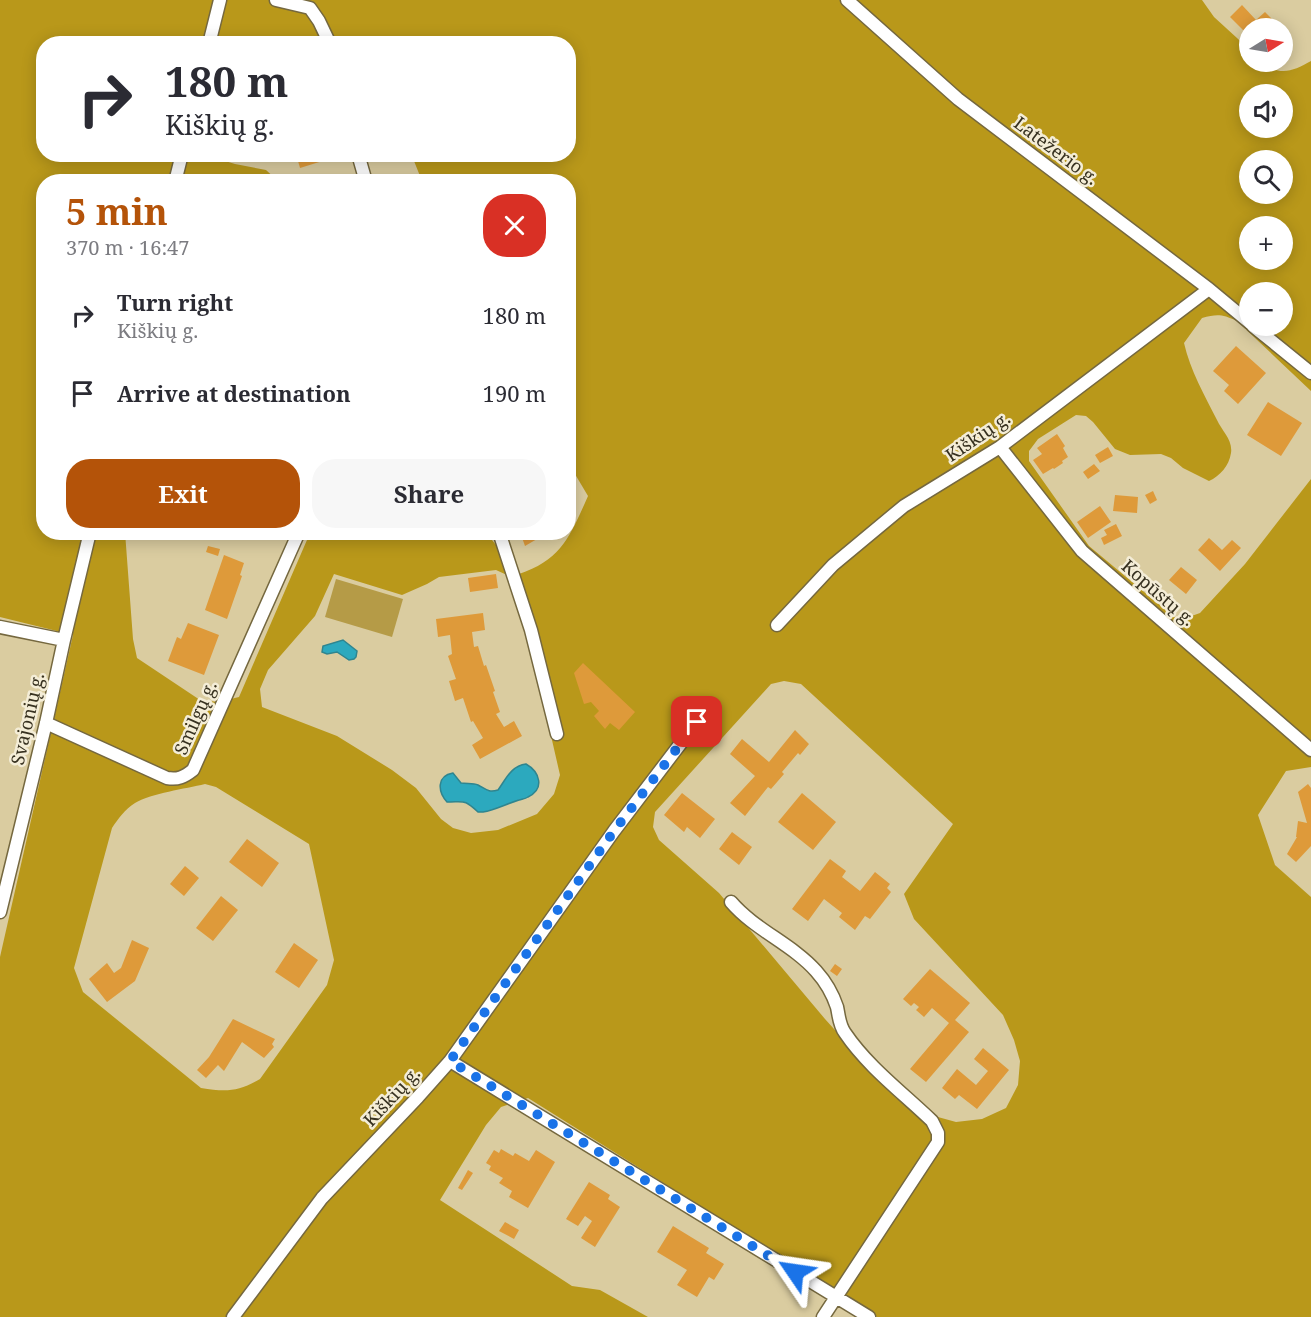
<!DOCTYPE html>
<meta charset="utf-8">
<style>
:root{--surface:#fff;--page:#f7f7f7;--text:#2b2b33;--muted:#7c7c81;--accent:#b45309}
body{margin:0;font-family:"Noto Serif",serif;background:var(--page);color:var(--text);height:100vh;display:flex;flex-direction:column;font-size:22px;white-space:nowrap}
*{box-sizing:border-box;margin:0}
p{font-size:20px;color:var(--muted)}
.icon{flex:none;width:33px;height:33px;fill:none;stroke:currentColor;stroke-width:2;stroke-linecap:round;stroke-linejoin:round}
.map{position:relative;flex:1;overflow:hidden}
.sheet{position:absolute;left:36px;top:174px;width:540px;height:366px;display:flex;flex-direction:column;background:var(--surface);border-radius:24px;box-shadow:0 3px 15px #0003}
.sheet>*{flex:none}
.banner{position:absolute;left:36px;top:36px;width:540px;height:126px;border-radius:24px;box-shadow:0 3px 15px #0003;background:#fff;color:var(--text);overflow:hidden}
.needle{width:39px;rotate:79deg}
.controls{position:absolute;left:1239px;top:18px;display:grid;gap:12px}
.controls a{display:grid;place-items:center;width:54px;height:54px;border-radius:50%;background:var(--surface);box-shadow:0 3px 15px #0003;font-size:30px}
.pin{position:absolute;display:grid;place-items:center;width:51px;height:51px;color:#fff;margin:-26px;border-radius:12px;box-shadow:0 3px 9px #0006}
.me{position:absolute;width:66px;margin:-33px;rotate:302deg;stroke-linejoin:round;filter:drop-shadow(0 0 4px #0008)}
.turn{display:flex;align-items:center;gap:21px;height:126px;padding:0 30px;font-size:27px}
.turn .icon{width:78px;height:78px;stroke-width:2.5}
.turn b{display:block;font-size:42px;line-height:51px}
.round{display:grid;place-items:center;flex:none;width:63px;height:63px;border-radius:24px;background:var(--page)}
.summary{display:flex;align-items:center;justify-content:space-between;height:102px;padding:0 30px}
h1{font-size:36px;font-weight:700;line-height:45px;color:var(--accent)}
.cta{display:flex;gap:12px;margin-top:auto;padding:12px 30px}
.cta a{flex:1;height:69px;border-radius:24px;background:var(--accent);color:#fff;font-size:24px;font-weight:700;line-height:69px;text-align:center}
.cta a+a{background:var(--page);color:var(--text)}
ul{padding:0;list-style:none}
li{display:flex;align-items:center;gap:18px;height:78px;padding:0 30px}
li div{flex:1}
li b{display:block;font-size:22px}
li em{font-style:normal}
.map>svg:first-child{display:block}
</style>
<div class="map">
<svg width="1311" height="1317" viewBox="0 0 1311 1317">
<rect width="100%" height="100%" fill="#dacca0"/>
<path fill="#b59b47" d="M336 579 403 599 392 637 325 617Z"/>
<path fill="#b9981a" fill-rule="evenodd" d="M0 0H1202L1214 17 1249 49 1250 62H1263C1280 77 1293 71 1311 61V391L1237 321C1222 314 1217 314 1202 318L1184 343C1190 370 1205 396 1217 420 1222 431 1233 440 1231 453 1229 466 1220 476 1209 481L1183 468 1171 458 1161 454 1130 455 1115 449 1093 422 1086 416 1076 415 1038 439 1029 451V461L1089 546 1174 617 1186 618 1200 613 1245 564 1311 479V767L1286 771 1258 815 1275 865 1311 897V1317H877L528 1098 501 1107 486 1125 440 1200 572 1286 600 1290 648 1317H0V957L73 635 0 617ZM273 40 279 44H568V154L412 156 422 181 568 182 569 464 588 496C571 534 562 560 519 574L492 540 490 533H310L239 697 218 702 200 700 137 658 133 639 125 532H44V182L278 181 266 170 235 164 209 156 208 155 44 154V44H254L257 41ZM1250 94H1282V128H1250ZM1250 160H1282V194H1250ZM1250 226H1282V260H1250ZM1250 292H1282V326H1250ZM496 570 507 575 533 657 560 775 554 794 537 814 498 830 471 833 453 828 441 819 416 788 392 770 337 736 262 707 260 689 268 670 315 616 334 574 402 595 427 584 439 577ZM784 681 801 684 953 824 904 894 914 919 1003 1015 1014 1040 1020 1061 1018 1085 1006 1108 982 1119 956 1122 927 1114 896 1098 825 1019 719 893 659 840 653 827 655 812 771 684ZM205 784 216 787 309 844 334 960 327 985 260 1079C238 1092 226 1092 201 1088L83 992 74 968 112 828C118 819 125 809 135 803 152 793 185 789 205 784Z"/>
<path fill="#2ca9be" stroke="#2f858f" stroke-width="1.5" d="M343 640 357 651 356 657 354 659 349 660 337 652 327 654 322 652 323 646Z
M526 764C540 772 545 789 528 797 525 799 522 799 519 800 506 804 495 810 483 812H478C464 799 465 802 447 802 438 792 436 776 453 773L461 783C467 784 473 783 478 785 486 789 488 793 498 790 506 779 511 766 526 764Z"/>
<path fill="#de9a3a" d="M1242 5 1256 20 1265 12 1276 23 1271 28H1250V37L1230 17Z
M218 154H236L233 161Z
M296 154H327L329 159 300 168Z
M337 174 339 182H314V181Z
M1236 346 1266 373 1238 404 1224 391 1229 385 1213 371Z
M1268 402 1302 423 1281 456 1247 435Z
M1057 434 1065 446 1063 448 1068 457 1062 461 1063 463 1054 469 1053 468 1043 474 1033 460 1042 454 1037 448Z
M1108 447 1113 456 1100 463 1095 455Z
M1094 464 1100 471 1088 479 1083 472Z
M1153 491 1157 500 1150 504 1145 495Z
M1115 495 1138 497 1137 513 1113 511Z
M1100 506 1111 522 1088 538 1077 522Z
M1116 524 1122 536 1104 545 1101 538 1107 535 1104 530Z
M520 532H549L525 546Z
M1209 538 1222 550 1232 540 1241 548 1220 571 1198 550Z
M208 546 220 549 218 556 206 552Z
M224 555 244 563 240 575 242 576 227 619 205 610Z
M1181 567 1197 580 1186 594 1169 580Z
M496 574 498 588 470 592 468 578Z
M483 613 485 630 472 632 474 647 478 646 484 666 486 665 495 691 493 692 500 712 496 714 504 727 514 721 522 736 480 759 472 745 483 738 473 721 471 722 463 698 455 701 449 681 456 679 448 656 452 654 450 635 438 637 436 619Z
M188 623 219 635 204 675 168 661 177 637 181 639Z
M583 663 635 712 619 730 610 723 605 729 594 716 599 711 591 702 584 704 574 673Z
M795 730 809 744 800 755 798 753 782 772 784 774 771 789 768 787 745 816 730 803 755 776 730 754 742 739 769 762Z
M1308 784 1311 788V846L1296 862 1287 854 1297 837H1296L1298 821 1307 823 1298 792Z
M682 793 715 819 700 838 687 827 684 832 664 815Z
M802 793 836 822 813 850 778 822Z
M732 832 752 847 739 865 719 849Z
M247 839 279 863 262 887 229 862Z
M830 859 846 871 842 877 860 891 875 872 890 884 887 888 891 892 870 919 865 916 855 930 839 917 842 913 824 899 808 921 792 909Z
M185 866 199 878 184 896 170 884Z
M221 896 238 910 213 941 196 928Z
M132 940 149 948 135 981 107 1002 89 979 107 963 114 973 121 968Z
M294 943 318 960 299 988 275 972Z
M835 964 842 969 837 976 830 971Z
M930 969 970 1003 955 1020 969 1032 926 1082 910 1069 949 1023 932 1008 924 1017 916 1010 919 1007 914 1003 911 1006 903 999Z
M233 1019 275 1039 272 1044 274 1047 264 1058 242 1042 224 1071 218 1065 206 1078 197 1070 209 1057Z
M983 1048 1009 1070 977 1109 959 1095 955 1099 942 1088 957 1069 976 1085 988 1071 974 1059Z
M501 1149 513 1156 515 1153 529 1161 536 1150 555 1162 528 1208 509 1197 512 1191 499 1183 503 1178 489 1170 491 1166 486 1163 494 1150 499 1153Z
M468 1170 473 1173 462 1190 458 1188Z
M589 1182 610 1195 608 1199 620 1207 595 1247 581 1238 592 1221 585 1216 578 1226 566 1219Z
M505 1222 519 1230 514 1239 499 1231Z
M673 1226 709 1248 706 1253 724 1264 714 1280 709 1277 697 1297 677 1285 687 1270 657 1252Z"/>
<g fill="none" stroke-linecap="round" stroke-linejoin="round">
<g stroke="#75683f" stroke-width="15">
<path id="minor" d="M276 0 310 8 319 21 330 44
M847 0 958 99 1209 289 1250 323
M209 44 220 0
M358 154 366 182
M175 182 182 154
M1253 326 1311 373
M1000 447 1082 551 1311 750
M499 532 531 630 557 734
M777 625 833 565 904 506 1000 447 1209 289
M0 627 64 640
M46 723 167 778C178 780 184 777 193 770L299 532
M731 902C755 930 792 944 816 971 825 981 833 995 837 1007 839 1016 839 1025 845 1033 868 1067 903 1093 932 1121L938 1133V1142L823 1317
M0 912 46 723 64 640 90 532
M450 1061 869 1317
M233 1317 322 1198 418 1097 450 1061 614 831 697 722"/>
</g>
<use href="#minor" stroke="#fff" stroke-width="12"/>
</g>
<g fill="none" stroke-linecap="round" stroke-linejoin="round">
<path stroke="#1a73e8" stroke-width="10" stroke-dasharray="0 18" d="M697 722 614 831 450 1061 795 1272"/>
</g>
<g text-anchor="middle" stroke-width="5" stroke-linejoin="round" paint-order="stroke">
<g font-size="18" fill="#373120" stroke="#f4edd7">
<text transform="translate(1056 151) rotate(37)" y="6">Latežerio g.</text>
<text transform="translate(978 437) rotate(-34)" y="6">Kiškių g.</text>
<text transform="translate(1158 593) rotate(41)" y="6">Kopūstų g.</text>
<text transform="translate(196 718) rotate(-66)" y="6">Smilgų g.</text>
<text transform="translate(28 719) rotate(-77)" y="6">Svajonių g.</text>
<text transform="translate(392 1097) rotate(-47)" y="6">Kiškių g.</text>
</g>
</g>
</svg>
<div class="controls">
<a><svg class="needle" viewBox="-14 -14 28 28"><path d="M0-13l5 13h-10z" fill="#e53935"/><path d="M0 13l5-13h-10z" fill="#7c7c81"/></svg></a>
<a><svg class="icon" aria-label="sound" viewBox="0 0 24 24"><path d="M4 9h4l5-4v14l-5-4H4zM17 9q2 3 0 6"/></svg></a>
<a><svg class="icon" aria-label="search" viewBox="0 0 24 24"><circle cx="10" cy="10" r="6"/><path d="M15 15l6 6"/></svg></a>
<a>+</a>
<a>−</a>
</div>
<div class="pin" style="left:697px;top:722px;background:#d93025"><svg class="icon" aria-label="arrive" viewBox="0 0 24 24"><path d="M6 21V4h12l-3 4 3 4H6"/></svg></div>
<svg class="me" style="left:795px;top:1272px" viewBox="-20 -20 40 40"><path d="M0-17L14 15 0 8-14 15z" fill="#1a73e8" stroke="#fff" stroke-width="4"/></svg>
<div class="banner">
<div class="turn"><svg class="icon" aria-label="right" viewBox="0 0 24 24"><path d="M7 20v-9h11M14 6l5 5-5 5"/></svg><div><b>180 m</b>Kiškių g.</div></div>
</div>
<section class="sheet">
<div class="summary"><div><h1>5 min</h1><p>370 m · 16:47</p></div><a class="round" style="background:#d93025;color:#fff"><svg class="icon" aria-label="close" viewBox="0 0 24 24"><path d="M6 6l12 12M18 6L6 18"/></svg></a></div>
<ul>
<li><svg class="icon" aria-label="right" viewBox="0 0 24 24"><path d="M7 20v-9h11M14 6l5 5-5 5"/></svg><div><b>Turn right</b><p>Kiškių g.</p></div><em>180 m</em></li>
<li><svg class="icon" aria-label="arrive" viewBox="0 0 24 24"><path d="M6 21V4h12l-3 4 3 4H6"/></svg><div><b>Arrive at destination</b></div><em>190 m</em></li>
</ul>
<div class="cta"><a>Exit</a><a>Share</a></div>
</section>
</div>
